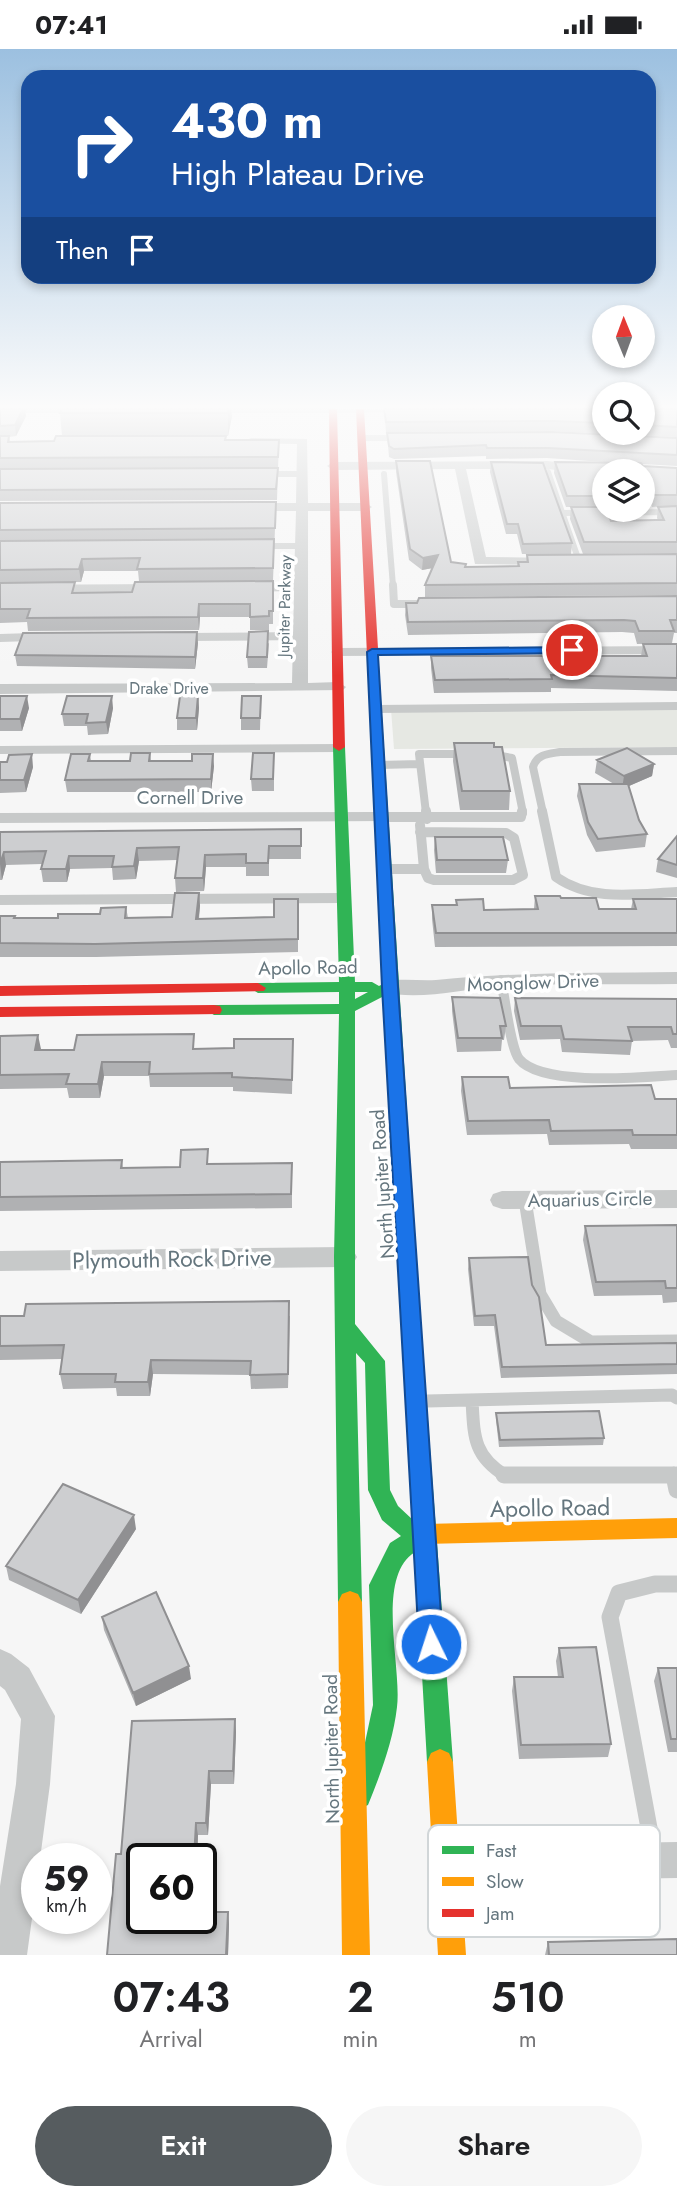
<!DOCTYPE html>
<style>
:root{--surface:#fff;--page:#f6f6f6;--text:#202124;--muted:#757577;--accent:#565c5f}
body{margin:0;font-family:Jost,sans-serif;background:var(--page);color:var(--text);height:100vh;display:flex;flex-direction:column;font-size:26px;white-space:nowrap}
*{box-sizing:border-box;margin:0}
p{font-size:23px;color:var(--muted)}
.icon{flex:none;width:38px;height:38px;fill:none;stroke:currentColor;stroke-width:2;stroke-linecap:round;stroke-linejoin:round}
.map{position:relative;height:1906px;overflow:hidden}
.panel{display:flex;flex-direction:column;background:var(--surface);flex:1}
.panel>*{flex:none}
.top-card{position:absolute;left:21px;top:21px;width:635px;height:214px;border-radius:21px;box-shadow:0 4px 10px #0003;background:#1a4fa0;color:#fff;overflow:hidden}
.needle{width:46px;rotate:359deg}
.tools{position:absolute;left:592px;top:256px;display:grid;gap:14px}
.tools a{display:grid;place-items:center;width:63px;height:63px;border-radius:50%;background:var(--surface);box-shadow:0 4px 10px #0003;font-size:35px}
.speed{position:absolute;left:21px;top:1794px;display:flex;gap:14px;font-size:35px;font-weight:700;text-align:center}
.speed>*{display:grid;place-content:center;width:91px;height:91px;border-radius:50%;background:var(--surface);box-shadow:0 4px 10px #0003;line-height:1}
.speed small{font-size:18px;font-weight:400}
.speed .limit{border:4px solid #111;border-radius:10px;background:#fff;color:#111}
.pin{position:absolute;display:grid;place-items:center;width:60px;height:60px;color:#fff;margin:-30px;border:4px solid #fff;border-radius:50%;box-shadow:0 2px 7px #0007}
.me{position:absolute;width:77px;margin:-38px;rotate:356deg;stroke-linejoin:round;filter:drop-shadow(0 0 5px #0008)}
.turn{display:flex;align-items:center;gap:24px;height:147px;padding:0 35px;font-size:32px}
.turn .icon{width:91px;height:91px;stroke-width:2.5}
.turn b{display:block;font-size:49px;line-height:60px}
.then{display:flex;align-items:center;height:66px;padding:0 35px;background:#0003;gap:14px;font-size:26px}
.eta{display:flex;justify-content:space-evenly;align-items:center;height:119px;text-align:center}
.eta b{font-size:42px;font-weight:600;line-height:49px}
.primary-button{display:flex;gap:14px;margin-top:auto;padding:14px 35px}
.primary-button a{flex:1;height:80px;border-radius:42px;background:var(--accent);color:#fff;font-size:28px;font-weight:600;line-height:80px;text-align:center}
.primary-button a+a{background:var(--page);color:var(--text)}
.status{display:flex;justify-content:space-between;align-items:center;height:49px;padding:0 35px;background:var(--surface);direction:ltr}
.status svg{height:19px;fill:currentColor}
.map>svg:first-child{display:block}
</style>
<div class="status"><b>07:41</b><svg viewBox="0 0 49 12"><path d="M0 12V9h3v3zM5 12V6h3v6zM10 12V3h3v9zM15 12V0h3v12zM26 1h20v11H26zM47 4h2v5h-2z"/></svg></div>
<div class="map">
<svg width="677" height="1906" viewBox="0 0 677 1906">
<rect width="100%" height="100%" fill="#f6f6f6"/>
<path fill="#e6e8e3" d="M677 658V698L394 700 391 660Z"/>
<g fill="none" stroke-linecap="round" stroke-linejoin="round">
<path stroke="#c7c9c9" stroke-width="6" d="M0 361H75
M217 361H333
M363 389H399
M548 423 579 512
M265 425H303
M384 425 393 537
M562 464 677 463
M262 497H303"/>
<path stroke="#c7c9c9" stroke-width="8" d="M393 536 394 555H418
M185 588 301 587
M0 589 32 588
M377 660 677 657
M0 701 339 699
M491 705 512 709 523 764
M379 716 420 715
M426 764 419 705H468
M543 764 533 718C537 705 548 705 560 703L677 702"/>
<path stroke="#c7c9c9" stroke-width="10" d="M426 762 427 770
M542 762 556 828C592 853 635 845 677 843
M384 768H521L522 762
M420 783 506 784 514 789 523 826 513 831H434L428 829 424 820
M387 820H424L420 776
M0 851 343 849
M501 931C505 948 510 998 519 1010 542 1038 643 1028 677 1026"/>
<path stroke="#c7c9c9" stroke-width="13" d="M525 1151 540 1245 556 1272 591 1293 677 1292
M472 1351C474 1387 473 1407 506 1427L674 1426
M427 1352 672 1346 677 1349
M674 1427 677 1424"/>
<path stroke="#c7c9c9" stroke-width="17" d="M504 1426H674
M674 1426 677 1441
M654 1806 610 1568 619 1544 655 1535H677"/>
<path fill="#c7c9c9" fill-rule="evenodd" d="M328 360H436L431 363 333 364Z
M251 389 307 390 308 454H366L372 458 366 462H308V634L338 633 346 638 343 641 0 645V635L292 634 294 542 247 543 240 539 247 535 294 534 296 462H247L241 458 247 454H296L297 395 247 394 245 392Z
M547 412 584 416 590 420 584 424 547 420H466L486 508 557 509V515L552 516 475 515 455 420 333 421 327 417 333 413Z
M162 535 167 536V542L0 544V536Z
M677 597V605L338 607 331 603 338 599Z
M381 763 387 764 390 768 387 772 0 774V764Z
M677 923V935C618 936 559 934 500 937 463 940 419 952 383 943L380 938 383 933C400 929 418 932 436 931 516 923 596 924 677 923Z
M677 1141V1159L502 1160 493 1157 490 1151 493 1145 502 1142Z
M344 1198 353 1201 357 1208 353 1215 344 1218 0 1222V1202Z
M0 1600 11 1605 29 1619 55 1667 50 1735 40 1810H37V1833L27 1906H0V1837L16 1735 21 1670 5 1641 0 1637Z
M677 1793V1829L448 1833 435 1828 430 1815 435 1802 448 1797Z"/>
<path fill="#30b455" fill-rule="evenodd" d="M375 647 381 651 410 1108 407 1112H395L392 1108 384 947 355 962V1275L385 1312 390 1441 398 1457 413 1471 402 1289 405 1283 412 1281 419 1283 422 1289 453 1713 449 1722 440 1726 431 1722 427 1713 415 1503C375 1528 402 1617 397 1658 393 1692 381 1724 368 1756L359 1760 350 1756 346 1747 363 1703 373 1656 369 1536 390 1494 401 1487 382 1471 368 1441 365 1314 356 1304 362 1553 358 1561 350 1564 342 1561 338 1553 334 1208 339 965 214 966 206 961 214 956 339 955V943L258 944 250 939 258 934 339 933 333 698 339 694 345 698 355 933H372L379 937 383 935 369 651ZM355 943H368L355 950Z"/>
<path fill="#ff9f0a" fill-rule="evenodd" d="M677 1469V1489L424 1495 416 1492 413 1485 416 1478 424 1475Z
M350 1542 358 1545 362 1553 370 1906H342L338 1553 342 1545Z
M440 1700 449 1704 453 1713 466 1906H438L427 1713 431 1704Z"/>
<path fill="#e5322d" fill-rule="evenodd" d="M329 360H337L345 698 339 702 333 698Z
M356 360H364L381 651 375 655 369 651Z
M258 934 266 939 264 942 0 947V937Z
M214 956 220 957 222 961 220 965 0 968V958Z
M401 1102 407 1104 410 1108 422 1289 419 1295 412 1297 405 1295 402 1289 392 1108 395 1104Z"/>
</g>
<path fill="#b0b1b3" d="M0 360H25L26 367 16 387 9 388 10 393 54 392 226 387V391H279L277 451 0 452Z
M62 360H231L232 367 228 387H62L60 364Z
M384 360H604V383H642V360H677V388L551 382 386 383Z
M387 384 677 389V417L642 415 643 417 677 419V504L583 505 570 470 571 458 611 472 658 471 657 469 658 458 665 457 652 458 648 448H642V422H604V448H600L599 458H566L554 424 555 413 618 414 547 409 486 410V407L394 410 389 408Z
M396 412 451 513 466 518 517 517 518 513H526L527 506 677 505V546L425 548V536L433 519 422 521 409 511 396 423Z
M491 413 572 494 571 505H522L517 485H506L490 423Z
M276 453 273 532H139L138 522H84L81 533H0V454Z
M273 532V575H269V581H250V568H200L199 581 28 582 27 573 0 574V534L77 544 132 543Z
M677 547V584H674L672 594 637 595 634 584 622 583 408 586 405 566 406 554Z
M198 594 195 620 17 617 15 606Z
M269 594 267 619H248L247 608Z
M643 595H677V642L551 639V643L434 644 431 619V607H641Z
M0 647 29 659 22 682H0Z
M198 647 199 659 197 681H177V669Z
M261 647 260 681H241V669Z
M113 659 108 685 88 686 87 677H64L62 665Z
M454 694 510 742 509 761H460L453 712Z
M150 704 151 712 214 717 211 743H67L65 731 90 705 91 712H130Z
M274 704V742H252L251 730Z
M597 711 654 715 652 727 629 737 639 771 647 785 645 798 596 803 587 786 577 747 579 735H614L595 724Z
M0 713 33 718 26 743 0 744Z
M301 780V810H269V827H246V818H206L204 842 176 843 175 829 177 811 139 812 136 830 113 831 112 819 70 820 67 833H43L41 820 42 815 6 816 2 831H0V783Z
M677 787V829L656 823 658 810Z
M435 788 508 811 506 824H436L434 801Z
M199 844 200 857 199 870 274 868 298 850V903L96 908H0V867H15V869H58L100 865 126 858 128 869 172 868Z
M535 847 561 849 599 860H631L633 850H677V897L435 898 432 870V856H456V851L484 861 534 860Z
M452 948 506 977 504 991H502L501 1002 457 1003 452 962Z
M515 949 677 950V999H671L668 991 632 992 630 1006 562 1003 560 990 520 991 514 962Z
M0 987 40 1001 234 999 293 990 292 1045 233 1042V1038H150L149 1027H104L100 1049H69L67 1039 0 1040Z
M462 1028 510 1039 655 1050H677V1100H631L629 1095 549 1096 547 1085 467 1086 461 1042Z
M122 1111 123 1119 180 1118 209 1115 292 1114V1159L0 1162V1113Z
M677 1176V1253L663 1254 662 1246 594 1247 583 1191 585 1177Z
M469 1209 532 1236 546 1296 677 1294V1325L501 1329 494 1277H474L468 1220Z
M0 1267H290L288 1339 251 1340 250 1326 153 1325 150 1347H117L116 1339 63 1340 60 1325 62 1310 0 1311Z
M496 1364 604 1389 603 1396 499 1398 496 1371Z
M136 1480 81 1565 9 1531 6 1517Z
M102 1568 191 1630 136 1657 104 1581Z
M559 1599 611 1695 608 1708 519 1710 512 1642 514 1628H558L556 1612Z
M658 1619H677V1703H668L654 1632Z
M235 1670 236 1683 234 1735H211L208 1786H198L197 1810H142V1869H201V1863H228L229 1875 228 1906H107L116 1805H121L132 1672Z
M548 1893 677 1906H545Z"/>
<path fill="#909092" d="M23 360H25L26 367 16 387 15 376Z
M228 360H231L232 367 228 387Z
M438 506V518L422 521 423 509Z
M82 510 84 522 81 533 79 520Z
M199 555 200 568 199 581 198 568Z
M197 583 198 594 195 620V608Z
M27 647 29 659 22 682 20 670Z
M112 647 113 659 108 685 106 673Z
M198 647 199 659 197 681 196 669Z
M32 705 33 718 26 743 24 731Z
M213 705 214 717 211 743V730Z
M654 715 652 727 622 740 624 727Z
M137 799 139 812 136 830 134 817Z
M4 803 6 816 2 831 0 815Z
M205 806 206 818 204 842 203 829Z
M69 807 70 820 67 833 66 820Z
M199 844 200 857 197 883 196 870Z
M38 986 41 1000 37 1015 35 1001Z
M102 1013 104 1027 100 1049 98 1035Z
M151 1311 153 1325 150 1347 148 1333Z
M134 1466 136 1480 81 1565 78 1551Z
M189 1617 191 1630 136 1657 133 1644Z
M235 1670 236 1683 234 1735 233 1722Z
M209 1722 211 1735 208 1786 206 1774Z
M196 1774 198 1786 197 1810H194Z
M228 1863 229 1875 228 1906H226Z"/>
<path fill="#cdced0" stroke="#909092" stroke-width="2" d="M0 360H23L15 376 0 377Z
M62 360H228L227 364H60Z
M384 360H604V374L552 372 386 373Z
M642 360H677V378L642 376Z
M552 383 677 389V406L548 399H487L486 396 394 400 389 397 387 384Z
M0 387H9L8 393 54 392 56 387H226L225 391H279L278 408 0 409Z
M396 412H430L451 513 466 515 465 518 519 517 518 513H528L527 506 677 505V534L425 536 438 506 423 509 410 500Z
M491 413 543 414 572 494 523 495 518 475H507Z
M555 413 641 414 643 417 677 419V446H653L649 437H642V422H604V437H597L601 447H567Z
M278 419 276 440 0 441V420Z
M276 453 275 479 0 481V454Z
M677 457V493H584L571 458H604V460H606L611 472 656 471H664L658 458Z
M274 490 273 519 137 520 140 509 82 510 79 520 0 521V492Z
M273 532V562H269V567L250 568V555H199L198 568 27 569 30 560H0V534L75 533 72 544 132 543 135 533Z
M677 547V571H670L674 582H639L635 572 624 571 408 573 406 554H417L419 549Z
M268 582 267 608H247L249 583Z
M197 583 195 608 15 606 23 584Z
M643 595H677V629L551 626 552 630 435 631 431 607H647Z
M0 647H27L20 670H0Z
M67 647H112L106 673 86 674 88 665H62Z
M180 647H198L196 669H177Z
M242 647H261L260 669H241Z
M454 694H494V698H502L510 742H462Z
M627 699 654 715 624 727 597 711Z
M131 704H150L149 712H192V705H213L211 730 65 731 71 705H90L88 712H130Z
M253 704H274L273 730H251Z
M32 705 24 731H0V713H7L9 706Z
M579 735H628L639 771 647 785 598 790 588 773Z
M301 780V797H269L268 814H246V805L205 806 203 829H175L179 798 137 799 134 817 112 818 114 807H69L66 820H41L46 802 4 803 0 815V783Z
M677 787V816L658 810Z
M435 788H503L508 811H437Z
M175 844H199L196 870 274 868V850H298V890L95 895 0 894V867H15L14 869H58V865H100L101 859 126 858 125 869 172 868Z
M535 847H560L561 849H596L599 860H636L633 850H677V884H436L432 856H457L456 851 483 850 484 861 538 860Z
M452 948 500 949 506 977H500L502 989H458Z
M515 949 677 950V985H673L671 978H628L632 992 564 990 561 977H521Z
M194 985 193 1000 234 999V990H293L292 1031 232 1028V1024L149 1025 150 1013H102L98 1035H66L69 1025 0 1026V987L38 986 35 1001H74L77 986Z
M462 1028H508L510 1039 651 1036 655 1050H677V1086H633L632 1081 551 1082 549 1071 468 1072Z
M208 1100 207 1115 292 1114 291 1145 0 1148V1113L122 1111 121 1119 180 1118 181 1101Z
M677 1176V1239H666L665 1232 596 1233 585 1177Z
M528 1208 532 1236 539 1248 546 1296 677 1294V1315L502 1318 495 1266 475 1267 469 1209Z
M289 1252 288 1325 250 1326 251 1312 151 1311 148 1333H115L116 1325H60L64 1296 0 1297V1267H24L26 1255Z
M599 1362 604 1389 500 1391 496 1364Z
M63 1435 134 1466 78 1551 6 1517Z
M156 1543 189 1617 133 1644 102 1568Z
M596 1598 611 1695 521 1696 514 1628H563L559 1599Z
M658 1619H677V1690H671Z
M235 1670 233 1722H209L206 1774H196L194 1810H142V1869H201V1863H228L226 1906H107L116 1805H121L132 1672Z
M677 1890V1906H549L548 1893Z"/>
<linearGradient id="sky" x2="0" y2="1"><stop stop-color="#9cc0e0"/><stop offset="0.57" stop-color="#fbfbfb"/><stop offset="1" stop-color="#fbfbfb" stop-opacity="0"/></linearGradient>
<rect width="677" height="627" fill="url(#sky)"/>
<path fill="#1a73e8" stroke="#114b97" stroke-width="2" d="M572 598 576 599V604L378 606 398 938 443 1595 440 1603 431 1606 423 1603 419 1595 382 938 367 603 372 600Z"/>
<g text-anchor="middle" stroke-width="7" stroke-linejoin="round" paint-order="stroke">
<g font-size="16" fill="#65767e" stroke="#fff">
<text transform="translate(284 557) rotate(-89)" y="6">Jupiter Parkway</text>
<text x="169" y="645">Drake Drive</text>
</g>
<g font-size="19" fill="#65767e" stroke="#fff">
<text x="190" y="755">Cornell Drive</text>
<text transform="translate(308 918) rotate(-1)" y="7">Apollo Road</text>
<text transform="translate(533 933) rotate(-2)" y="7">Moonglow Drive</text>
<text transform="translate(382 1135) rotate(-94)" y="7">North Jupiter Road</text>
<text transform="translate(590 1150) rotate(-1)" y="7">Aquarius Circle</text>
<text transform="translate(331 1700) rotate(-91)" y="7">North Jupiter Road</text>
</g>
<g font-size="23" fill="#65767e" stroke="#fff">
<text transform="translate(172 1210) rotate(-1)" y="8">Plymouth Rock Drive</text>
<text transform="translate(550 1459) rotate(-1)" y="8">Apollo Road</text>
</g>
</g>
<rect x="428" y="1776" width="232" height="112" rx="10" fill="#fff" stroke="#d1d6d8" stroke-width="2"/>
<rect x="442" y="1797" width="32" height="8" fill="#30b455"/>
<rect x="442" y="1828" width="32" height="9" fill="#ff9f0a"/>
<rect x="442" y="1860" width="32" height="8" fill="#e5322d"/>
<g font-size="19" fill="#65767e">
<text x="486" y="1808">Fast</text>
<text x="486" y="1839">Slow</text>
<text x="486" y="1871">Jam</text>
</g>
</svg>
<div class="tools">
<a><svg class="needle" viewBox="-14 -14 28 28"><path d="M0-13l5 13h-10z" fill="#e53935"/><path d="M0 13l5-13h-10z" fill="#757577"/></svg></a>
<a><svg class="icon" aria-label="search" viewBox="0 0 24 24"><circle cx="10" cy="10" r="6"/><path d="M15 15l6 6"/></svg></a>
<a><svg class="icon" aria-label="layers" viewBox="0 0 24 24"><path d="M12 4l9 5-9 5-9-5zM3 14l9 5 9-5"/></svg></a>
</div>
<div class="speed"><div>59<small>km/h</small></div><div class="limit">60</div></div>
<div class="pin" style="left:572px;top:601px;background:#d93025"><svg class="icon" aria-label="arrive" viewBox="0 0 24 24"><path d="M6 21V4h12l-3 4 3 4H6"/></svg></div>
<svg class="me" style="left:431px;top:1595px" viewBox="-20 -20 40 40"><circle r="17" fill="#1a73e8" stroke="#fff" stroke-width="3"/><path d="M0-11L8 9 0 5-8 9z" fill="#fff"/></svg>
<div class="top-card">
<div class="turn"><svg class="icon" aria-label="right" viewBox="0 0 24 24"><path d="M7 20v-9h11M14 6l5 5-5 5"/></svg><div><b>430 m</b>High Plateau Drive</div></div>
<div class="then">Then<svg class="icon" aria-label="arrive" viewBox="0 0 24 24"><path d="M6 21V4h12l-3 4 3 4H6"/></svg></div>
</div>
</div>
<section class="panel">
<div class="eta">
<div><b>07:43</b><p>Arrival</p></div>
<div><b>2</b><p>min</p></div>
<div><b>510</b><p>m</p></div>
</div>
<div class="primary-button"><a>Exit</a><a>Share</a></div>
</section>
